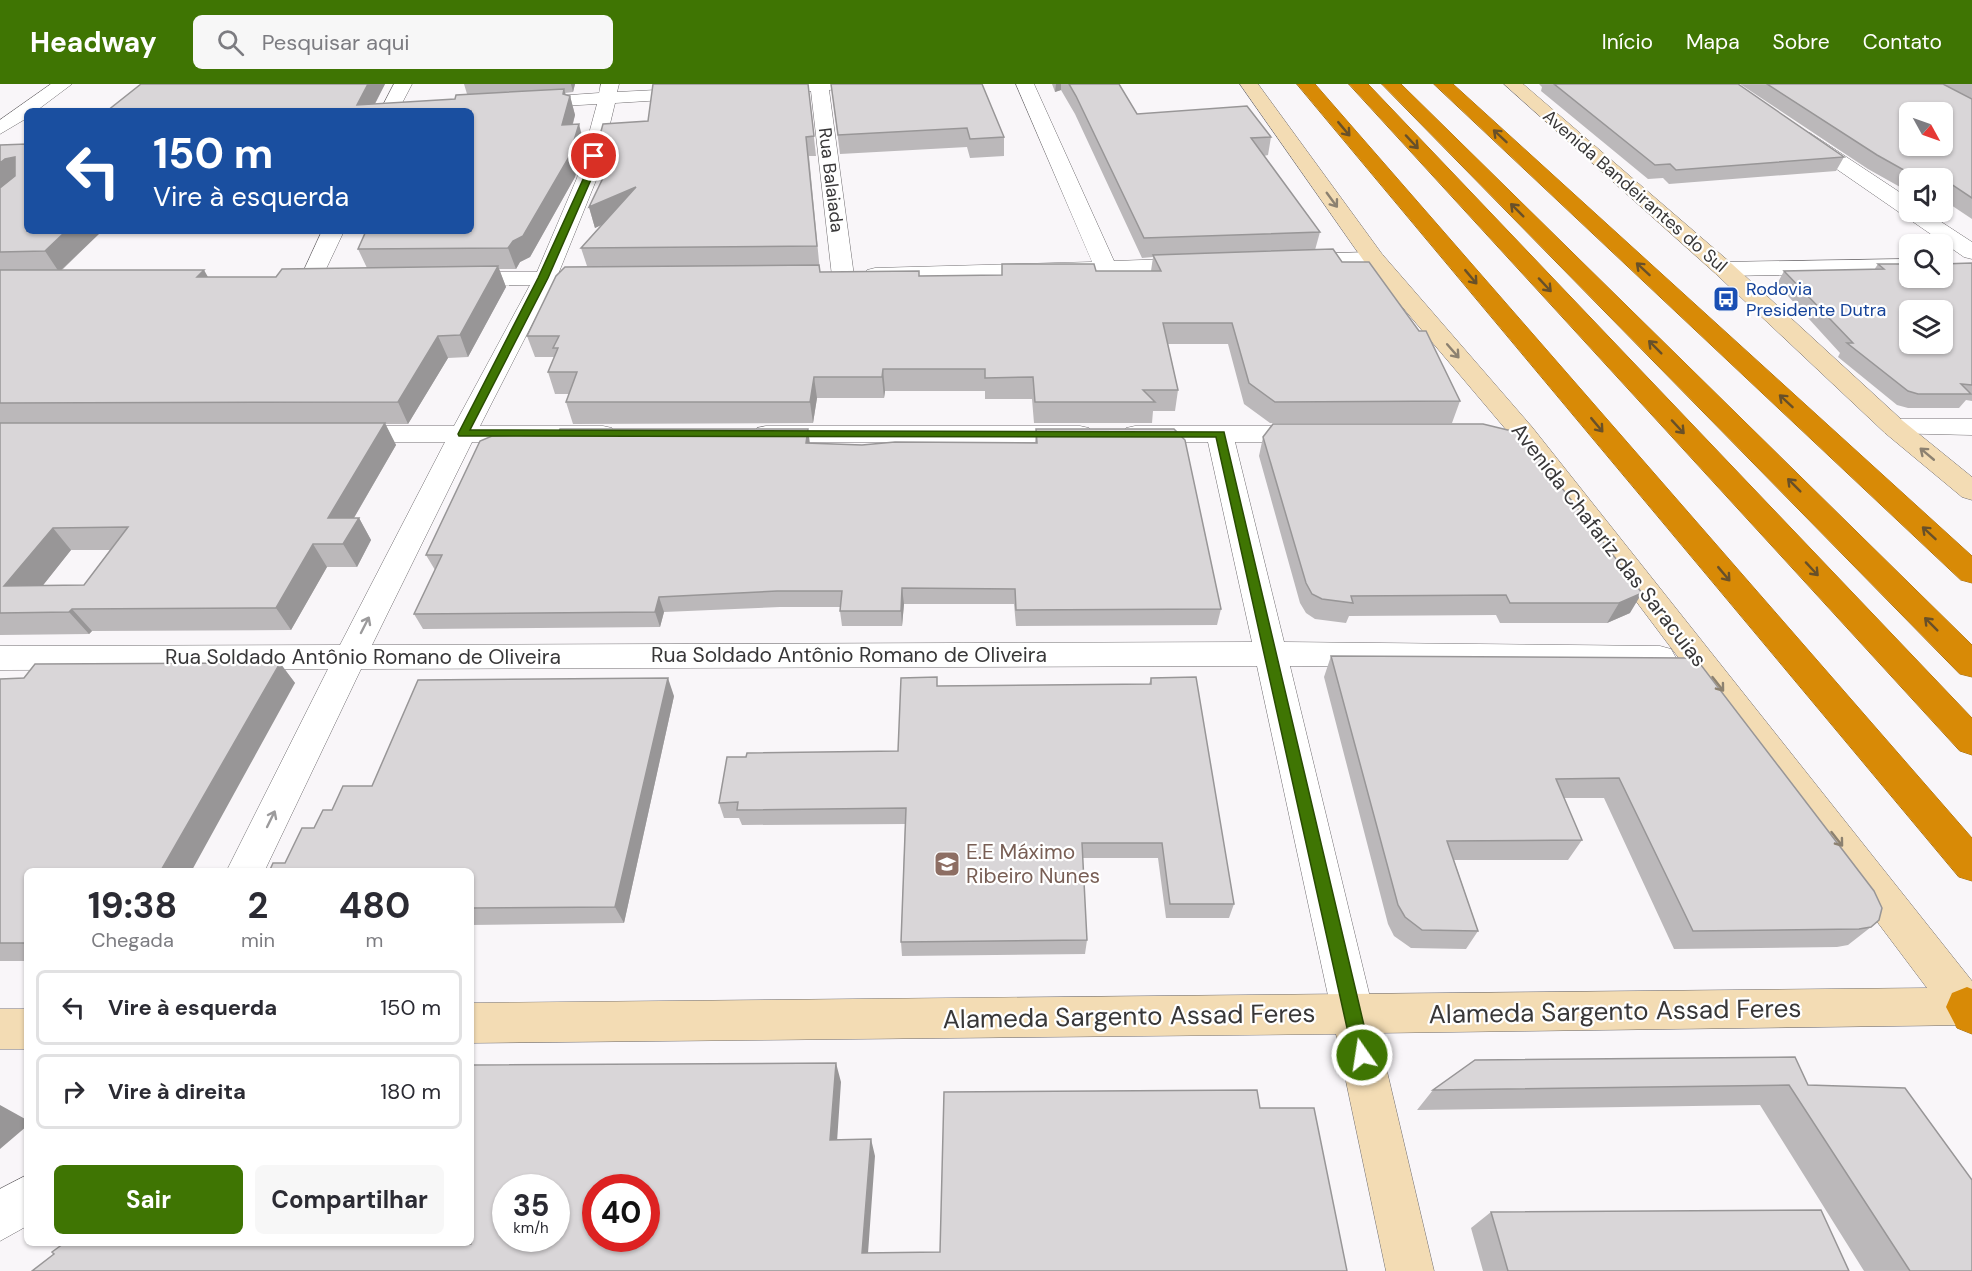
<!DOCTYPE html>
<html lang="pt">
<meta charset="utf-8">
<style>
:root{--surface:#fff;--page:#f7f7f7;--text:#2b2b33;--muted:#7c7c81;--line:#e1e1e2;--accent:#3f7503}
body{margin:0;font-family:"DM Sans",sans-serif;background:var(--page);color:var(--text);height:100vh;display:flex;flex-direction:column;font-size:22px;white-space:nowrap}
*{box-sizing:border-box;margin:0}
p{font-size:20px;color:var(--muted)}
.icon{flex:none;width:33px;height:33px;fill:none;stroke:currentColor;stroke-width:2;stroke-linecap:round;stroke-linejoin:round}
.map{position:relative;flex:1;overflow:hidden}
.details{position:absolute;left:24px;top:784px;width:450px;height:378px;display:flex;flex-direction:column;background:var(--surface);border-radius:9px;box-shadow:0 2px 4px #0004}
.details>*{flex:none}
.guide{position:absolute;left:24px;top:24px;width:450px;height:126px;border-radius:9px;box-shadow:0 2px 4px #0004;background:#1a4fa0;color:#fff;overflow:hidden}
.needle{width:39px;rotate:130deg}
.controls{position:absolute;left:1899px;top:18px;display:grid;gap:12px}
.controls a{display:grid;place-items:center;width:54px;height:54px;border-radius:9px;background:var(--surface);box-shadow:0 2px 4px #0004;font-size:30px}
.speed{position:absolute;left:492px;top:1090px;display:flex;gap:12px;font-size:30px;font-weight:700;text-align:center}
.speed>*{display:grid;place-content:center;width:78px;height:78px;border-radius:50%;background:var(--surface);box-shadow:0 2px 4px #0004;line-height:1}
.speed small{font-size:15px;font-weight:400}
.speed .limit{border:9px solid #d22;background:#fff;color:#111}
.pin{position:absolute;display:grid;place-items:center;width:51px;height:51px;color:#fff;margin:-26px;border:3px solid #fff;border-radius:50%;box-shadow:0 2px 6px #0007}
.me{position:absolute;width:66px;margin:-33px;rotate:347deg;stroke-linejoin:round;filter:drop-shadow(0 0 4px #0008)}
.turn{display:flex;align-items:center;gap:21px;height:126px;padding:0 30px;font-size:27px}
.turn .icon{width:78px;height:78px;stroke-width:2.5}
.turn b{display:block;font-size:42px;line-height:51px}
.eta{display:flex;justify-content:space-evenly;align-items:center;height:102px;text-align:center}
.eta b{font-size:36px;font-weight:700;line-height:42px}
.button{display:flex;gap:12px;margin-top:auto;padding:12px 30px}
.button a{flex:1;height:69px;border-radius:9px;background:var(--accent);color:#fff;font-size:24px;font-weight:700;line-height:69px;text-align:center}
.button a+a{background:var(--page);color:var(--text)}
ul{padding:0;list-style:none}
li{display:flex;align-items:center;gap:18px;height:75px;margin:0 12px 9px;padding:0 18px;border:3px solid var(--line);border-radius:9px}
li div{flex:1}
li b{display:block;font-size:22px}
li em{font-style:normal}
header{display:flex;align-items:center;gap:36px;box-sizing:border-box;height:84px;padding:0 30px;background:var(--accent);color:#fff}
header strong{font-size:28px}
nav{display:flex;gap:33px;margin-inline-start:auto;font-size:21px}
.search{width:420px;height:54px;background:var(--page);display:flex;align-items:center;gap:15px;box-sizing:border-box;padding:0 21px;border-radius:9px;color:var(--muted);font-size:22px}
.map>svg:first-child{display:block}
</style>
<header>
<strong>Headway</strong>
<div class="search"><svg class="icon" aria-label="search" viewBox="0 0 24 24"><circle cx="10" cy="10" r="6"/><path d="M15 15l6 6"/></svg>Pesquisar aqui</div>
<nav><a>Início</a><a>Mapa</a><a>Sobre</a><a>Contato</a></nav>
</header>
<div class="map">
<svg width="1972" height="1187" viewBox="0 0 1972 1187">
<rect width="100%" height="100%" fill="#f9f6f9"/>
<g fill="none" stroke-linecap="round" stroke-linejoin="round">
<g stroke="#706d70" stroke-width="1">
<path id="street" d="M51 0H72L36 27H27V34L0 50V36Z
M394 0H412L398 27H380Z
M601 0H619L617 8 696 4 705 9 696 14 615 19 597 94 559 188 609 189 612 194 609 199 552 201 480 342H603L612 344 616 350 612 356 603 358H472L372 561 1252 558 1208 358H1135L1126 356 1122 350 1126 344 1135 342H1311L1320 344 1324 350 1320 356 1311 358H1235L1284 558 1660 562 1671 565 1676 574 1671 583 1660 586 1290 582 1374 930 1368 944 1353 950 1338 944 1332 930 1257 582 361 585 264 788H226L328 585 0 586V562L340 561 445 358H346L337 356 333 350 337 344 346 342H454L530 201 458 202 450 200 447 195 450 190 458 188H537L577 94 597 20 526 24 517 19 526 14 599 9Z
M762 0H847L844 4 829 6 854 192 851 197H835L832 192 811 7 757 9 754 5Z
M1016 0H1034L1114 177 1198 174 1206 176 1209 181 1206 186 875 198 867 196 864 191 867 186 875 184 1092 178Z
M1803 47 1810 49 1910 115V128H1926L1972 158V175L1964 173 1796 57 1794 53 1796 49Z
M322 147H344L318 202H302L299 197Z
M1374 168 1382 170 1385 175 1382 180 1295 184 1287 182 1284 177 1287 172 1295 170Z
M1910 175V189L1724 192 1716 190 1713 185 1716 180 1724 178Z
M1894 335H1972V351L1885 349 1881 343 1885 337Z
M766 342H1080L1089 344 1093 350 1089 356 1080 358H766L757 356 753 350 757 344Z
M27 1091V1142L0 1157V1105Z"/>
</g>
<g stroke="#706d70" stroke-width="1">
<path id="secondary" d="M1240 0H1258L1382 170 1532 343 1972 897V941L1378 949 1434 1187H1386L1336 950 471 959V919L1927 904 1514 355 1366 180Z
M1504 0H1523L1732 180 1903 337 1972 393V416L1962 413 1885 349 1716 190Z
M0 925H27V965H0Z"/>
</g>
<g stroke="#a06d18" stroke-width="1">
<path id="highway" d="M1297 0H1315L1972 754V797L1959 793Z
M1349 0H1368L1972 634V671L1960 667Z
M1382 0H1401L1972 561V593L1960 590Z
M1434 0H1453L1972 472V499L1961 496Z
M1967 903 1972 905V950L1957 944 1946 923 1952 909Z"/>
</g>
<use href="#street" fill="#fff" fill-rule="evenodd"/>
<use href="#secondary" fill="#f3dcb4" fill-rule="evenodd"/>
<use href="#highway" fill="#d88a06" fill-rule="evenodd"/>
</g>
<path fill="#bbb8ba" fill-rule="evenodd" d="M141 0H385L375 20 455 15 467 10 464 0H575L573 8 565 9 566 11 570 12 575 31 573 40 584 60 575 93 530 173 520 178 516 185H499L506 203 468 273 448 274 408 340H385L396 361 354 434H359L371 456 357 483H327L291 546 92 547 89 550 0 551V61L27 147H102L62 186 208 193H276L367 184 358 165 471 27H107ZM71 466H110L84 501H43Z
M808 0 816 72H809L820 188 920 192 1002 191 1096 187H1151L1153 173 1142 174 1075 30 1061 6 1055 8 1052 0H1119L1137 30 1271 53 1268 71 1264 72 1320 148 1315 166 1342 178 1460 317 1452 339H1270L1244 320 1228 260H1168L1178 306 1175 327H1153L1152 339H1034L1032 315H985V307H885L884 314H817L813 339 573 340 566 318 569 310H555L548 288 555 273H535L527 252 587 182 581 164 602 140 595 144 589 123 610 81 603 77 598 58 648 37Z
M831 0 1004 53V72L970 74 967 63 840 70Z
M1539 0H1738L1844 73 1836 87 1669 100 1663 94 1648 95 1541 7 1542 3Z
M1740 0H1972V135L1942 115V94H1910L1909 108 1868 85Z
M1972 179V317L1966 316 1959 324H1908L1897 321 1838 273 1840 269 1777 200 1784 187 1874 186 1878 180Z
M1483 340 1630 529 1607 539H1500L1496 531 1349 532 1346 539 1315 535 1306 529 1300 519 1259 372 1263 353Z
M1036 345 1221 525 1217 541 1016 542 1014 520H904L902 542H842L840 527 841 523H780L664 528 660 543 423 545 414 530 435 486 426 471 810 359 862 361 1035 359Z
M1331 572 1688 574 1871 843 1848 861 1837 863 1674 865 1604 714H1564L1582 756 1568 776H1454L1478 847 1466 865 1411 864 1394 852 1388 840 1324 593Z
M280 579 295 599 27 788V877H0V595Z
M1151 594 1234 820 1229 834H1166L1158 774H1082L1087 856 1085 870 902 872 901 858 905 740 742 741 739 734H724L719 719 898 667 938 602 1149 600Z
M674 612 624 839 471 841V788L285 779 332 726 372 702Z
M1808 1001 1972 1187H1864L1760 1021 1417 1026 1433 1006Z
M1491 1128 1849 1187H1483L1471 1144Z"/>
<path fill="#989697" d="M368 0H385L371 27 357 21Z
M571 0H575L573 8Z
M1056 0H1061V6L1055 8Z
M564 5 568 19 570 12 575 31 567 60 562 41 563 10Z
M579 40 584 60 575 93 530 173 520 178 516 185 508 164Z
M15 73 27 91 0 110V79L5 75Z
M636 103 641 123 595 144 589 123Z
M66 147H102L59 188 45 167Z
M498 182 506 203 468 273 460 251Z
M204 186 216 207 197 193Z
M438 252 448 274 408 340 398 318Z
M883 285 885 307 884 314 882 293Z
M814 293 817 314 813 339 810 318Z
M385 339 396 361 341 456 328 434Z
M808 345 810 360 806 359Z
M359 434 371 456 357 483 343 460Z
M53 444 71 466 25 524 4 502Z
M313 460 327 483 291 546 276 524Z
M902 504 904 520 902 542 901 527Z
M1642 509 1630 529 1607 539 1619 519Z
M659 513 664 528 660 543 655 528Z
M72 525 92 547 89 550 69 528Z
M280 579 295 599 191 788H160Z
M668 594 674 612 624 839 615 823Z
M836 979 841 998 836 1073 830 1056Z
M0 1021 27 1036V1042L0 1065Z
M871 1055 875 1072 867 1183 862 1169Z"/>
<path fill="#d9d6d8" stroke="#989697" stroke-width="1.5" fill-rule="evenodd" d="M141 0H368L357 21 455 15 456 11 564 5 563 10 570 12 562 41 579 40 569 73 523 152 513 157 508 164 358 165 366 147H471V27H107Z
M653 0H808L814 52 806 53 817 162 581 164 636 103 589 123 616 67 598 58 603 40 648 37Z
M831 0H982L1004 53 970 55 967 44 838 51Z
M1069 0H1119L1137 30 1247 22 1271 53 1251 54 1320 148 1144 154 1076 12Z
M1554 0H1738L1844 73 1676 86 1670 80 1655 81Z
M1767 0H1943L1972 15V114L1939 92 1918 94 1877 71ZM1910 28H1942V62H1910Z
M27 60V147H66L45 167 0 168V104L15 92V73L5 75 0 79V61Z
M1333 165 1342 178H1369L1419 247H1426L1460 317 1275 318 1249 299 1232 239H1163L1178 306H1143L1155 318H1035L1033 293 985 294V285H883L882 293H814L810 318H566L577 288H548L558 264H553L559 252H527L556 192 565 183 819 181 820 188 919 187V192L1002 191V180H1094L1096 187H1161L1153 171Z
M1972 179V301L1961 300 1971 310H1918L1908 307 1847 259H1853L1784 187 1884 185 1878 180H1910V194H1942V180ZM1910 226H1942V260H1910Z
M498 182 460 251 438 252 398 318 0 319V186H204L197 193H276L282 185Z
M0 339H385L328 434H359L343 460H313L276 524 72 525 69 528 0 529ZM128 443 84 501 4 502 53 444Z
M1273 340H1483L1520 349 1642 509 1619 519H1510L1506 511 1351 512 1353 519 1322 515 1312 510 1306 499 1263 353Z
M560 345H808L806 359 862 361 895 358 1037 359 1036 345H1174L1185 356 1221 525 1016 526 1015 505 902 504 901 527H840L842 507H777L659 513 655 528 414 530 442 471H426L480 357 492 352 558 350Z
M1331 572 1688 574 1701 581 1874 807 1882 824 1879 836 1871 843 1859 845 1693 847 1619 694 1556 695 1582 756 1447 757 1478 847 1422 846 1405 833 1398 821Z
M280 579 160 788H27V859H0V595L24 594 35 580Z
M937 593V602L1151 600V594L1196 593 1234 820H1170L1162 759H1082L1087 856 901 858 906 724 737 726 738 718 719 719 727 673H746L747 669 898 667 901 594Z
M668 594 615 823 471 824V788H269L273 779H285L302 744H314L323 726H332L343 702H372L418 596Z
M1795 973 1808 1001 1905 1004 1972 1096V1187H1910L1789 1001 1433 1006 1475 976Z
M836 979 830 1056 871 1055 862 1169 940 1168 944 1008 1257 1006 1260 1024H1314L1347 1187H32L54 1170 52 1168 63 1160H471V981ZM506 1104H556V1155H506ZM596 1104H646V1155H596Z
M1821 1126 1849 1187H1508L1491 1128Z"/>
<defs><path id="oneway-shaft" d="M-6 0H5M1.5-3L5.5 0L1.5 3" fill="none" stroke-width="1.6" stroke-linecap="round" stroke-linejoin="round" transform="scale(1.5)"/></defs>
<g stroke="#685029">
<use href="#oneway-shaft" transform="translate(1344 45) rotate(50)"/>
<use href="#oneway-shaft" transform="translate(1500 52) rotate(-137)"/>
<use href="#oneway-shaft" transform="translate(1412 58) rotate(47)"/>
<use href="#oneway-shaft" transform="translate(1517 126) rotate(-135)"/>
<use href="#oneway-shaft" transform="translate(1643 185) rotate(-137)"/>
<use href="#oneway-shaft" transform="translate(1471 193) rotate(50)"/>
<use href="#oneway-shaft" transform="translate(1545 201) rotate(47)"/>
<use href="#oneway-shaft" transform="translate(1655 263) rotate(-135)"/>
<use href="#oneway-shaft" transform="translate(1786 317) rotate(-137)"/>
<use href="#oneway-shaft" transform="translate(1597 341) rotate(50)"/>
<use href="#oneway-shaft" transform="translate(1678 343) rotate(47)"/>
<use href="#oneway-shaft" transform="translate(1794 401) rotate(-135)"/>
<use href="#oneway-shaft" transform="translate(1929 449) rotate(-137)"/>
<use href="#oneway-shaft" transform="translate(1812 485) rotate(47)"/>
<use href="#oneway-shaft" transform="translate(1724 490) rotate(50)"/>
<use href="#oneway-shaft" transform="translate(1931 540) rotate(-135)"/>
</g>
<g stroke="#8c8170">
<use href="#oneway-shaft" transform="translate(1332 116) rotate(54)"/>
<use href="#oneway-shaft" transform="translate(1453 267) rotate(49)"/>
<use href="#oneway-shaft" transform="translate(1927 370) rotate(-140)"/>
<use href="#oneway-shaft" transform="translate(1718 600) rotate(52)"/>
<use href="#oneway-shaft" transform="translate(1837 755) rotate(52)"/>
</g>
<g stroke="#9c9b9c">
<use href="#oneway-shaft" transform="translate(365 541) rotate(-63)"/>
<use href="#oneway-shaft" transform="translate(271 735) rotate(-64)"/>
</g>
<path fill="#3f7503" stroke="#294c02" stroke-width="1.5" d="M594 70 598 72 593 91 548 194 470 346 1224 348 1371 971 1368 977 1362 979 1356 977 1353 971 1216 353 459 352 458 350 538 194 585 91 590 72Z"/>
<defs>
<g id="bus-square" transform="scale(1.35)"><rect x="-9" y="-9" width="18" height="18" rx="4" fill="#1a4fb4" stroke="#fff"/><path d="M-5-6H5V4H4V6H2V4H-2V6H-4V4H-5ZM-3.5-4V0h7V-4ZM-3.5 1.2v1.5H-2V1.2ZM2 1.2v1.5H3.5V1.2Z" fill="#fff"/></g>
<g id="school-square" transform="scale(1.35)"><rect x="-9" y="-9" width="18" height="18" rx="4" fill="#8d6e63" stroke="#fff"/><path d="M0-5L7-2L0 1L-7-2ZM-4 1L0 2.5L4 1V4Q0 6-4 4Z" fill="#fff"/></g>
</defs>
<g fill-rule="evenodd">
<use href="#bus-square" x="1726" y="215"/>
<use href="#school-square" x="947" y="780"/>
</g>
<g text-anchor="middle" stroke-width="4.5" stroke-linejoin="round" paint-order="stroke">
<g font-size="18" fill="#383738" stroke="#fff">
<text transform="translate(831 96) rotate(83)" y="6">Rua Balaiada</text>
<text transform="translate(1635 107) rotate(41)" y="6">Avenida Bandeirantes do Sul</text>
</g>
<g font-size="18" fill="#164399" stroke="#fff" text-anchor="start">
<text x="1746" y="211">Rodovia<tspan x="1746" dy="21">Presidente Dutra</tspan></text>
</g>
<g font-size="21" fill="#383738" stroke="#fff">
<text transform="translate(1609 461) rotate(52)" y="7">Avenida Chafariz das Saracuias</text>
<text x="849" y="578">Rua Soldado Antônio Romano de Oliveira</text>
<text x="363" y="580">Rua Soldado Antônio Romano de Oliveira</text>
</g>
<g font-size="21" fill="#785e54" stroke="#fff" text-anchor="start">
<text x="966" y="775">E.E Máximo<tspan x="966" dy="24">Ribeiro Nunes</tspan></text>
</g>
<g font-size="26" fill="#383738" stroke="#fff">
<text transform="translate(1615 927) rotate(-1)" y="9">Alameda Sargento Assad Feres</text>
<text transform="translate(1129 932) rotate(-1)" y="9">Alameda Sargento Assad Feres</text>
</g>
</g>
</svg>
<div class="controls">
<a><svg class="needle" viewBox="-14 -14 28 28"><path d="M0-13l5 13h-10z" fill="#e53935"/><path d="M0 13l5-13h-10z" fill="#7c7c81"/></svg></a>
<a><svg class="icon" aria-label="sound" viewBox="0 0 24 24"><path d="M4 9h4l5-4v14l-5-4H4zM17 9q2 3 0 6"/></svg></a>
<a><svg class="icon" aria-label="search" viewBox="0 0 24 24"><circle cx="10" cy="10" r="6"/><path d="M15 15l6 6"/></svg></a>
<a><svg class="icon" aria-label="layers" viewBox="0 0 24 24"><path d="M12 4l9 5-9 5-9-5zM3 14l9 5 9-5"/></svg></a>
</div>
<div class="speed"><div>35<small>km/h</small></div><div class="limit">40</div></div>
<div class="pin" style="left:594px;top:72px;background:#d93025"><svg class="icon" aria-label="arrive" viewBox="0 0 24 24"><path d="M6 21V4h12l-3 4 3 4H6"/></svg></div>
<svg class="me" style="left:1362px;top:971px" viewBox="-20 -20 40 40"><circle r="17" fill="#3f7503" stroke="#fff" stroke-width="3"/><path d="M0-11L8 9 0 5-8 9z" fill="#fff"/></svg>
<div class="guide">
<div class="turn"><svg class="icon" aria-label="left" viewBox="0 0 24 24"><path d="M17 20v-9H6M10 6l-5 5 5 5"/></svg><div><b>150 m</b>Vire à esquerda</div></div>
</div>
<section class="details">
<div class="eta">
<div><b>19:38</b><p>Chegada</p></div>
<div><b>2</b><p>min</p></div>
<div><b>480</b><p>m</p></div>
</div>
<ul>
<li><svg class="icon" aria-label="left" viewBox="0 0 24 24"><path d="M17 20v-9H6M10 6l-5 5 5 5"/></svg><div><b>Vire à esquerda</b></div><em>150 m</em></li>
<li><svg class="icon" aria-label="right" viewBox="0 0 24 24"><path d="M7 20v-9h11M14 6l5 5-5 5"/></svg><div><b>Vire à direita</b></div><em>180 m</em></li>
</ul>
<div class="button"><a>Sair</a><a>Compartilhar</a></div>
</section>
</div>
